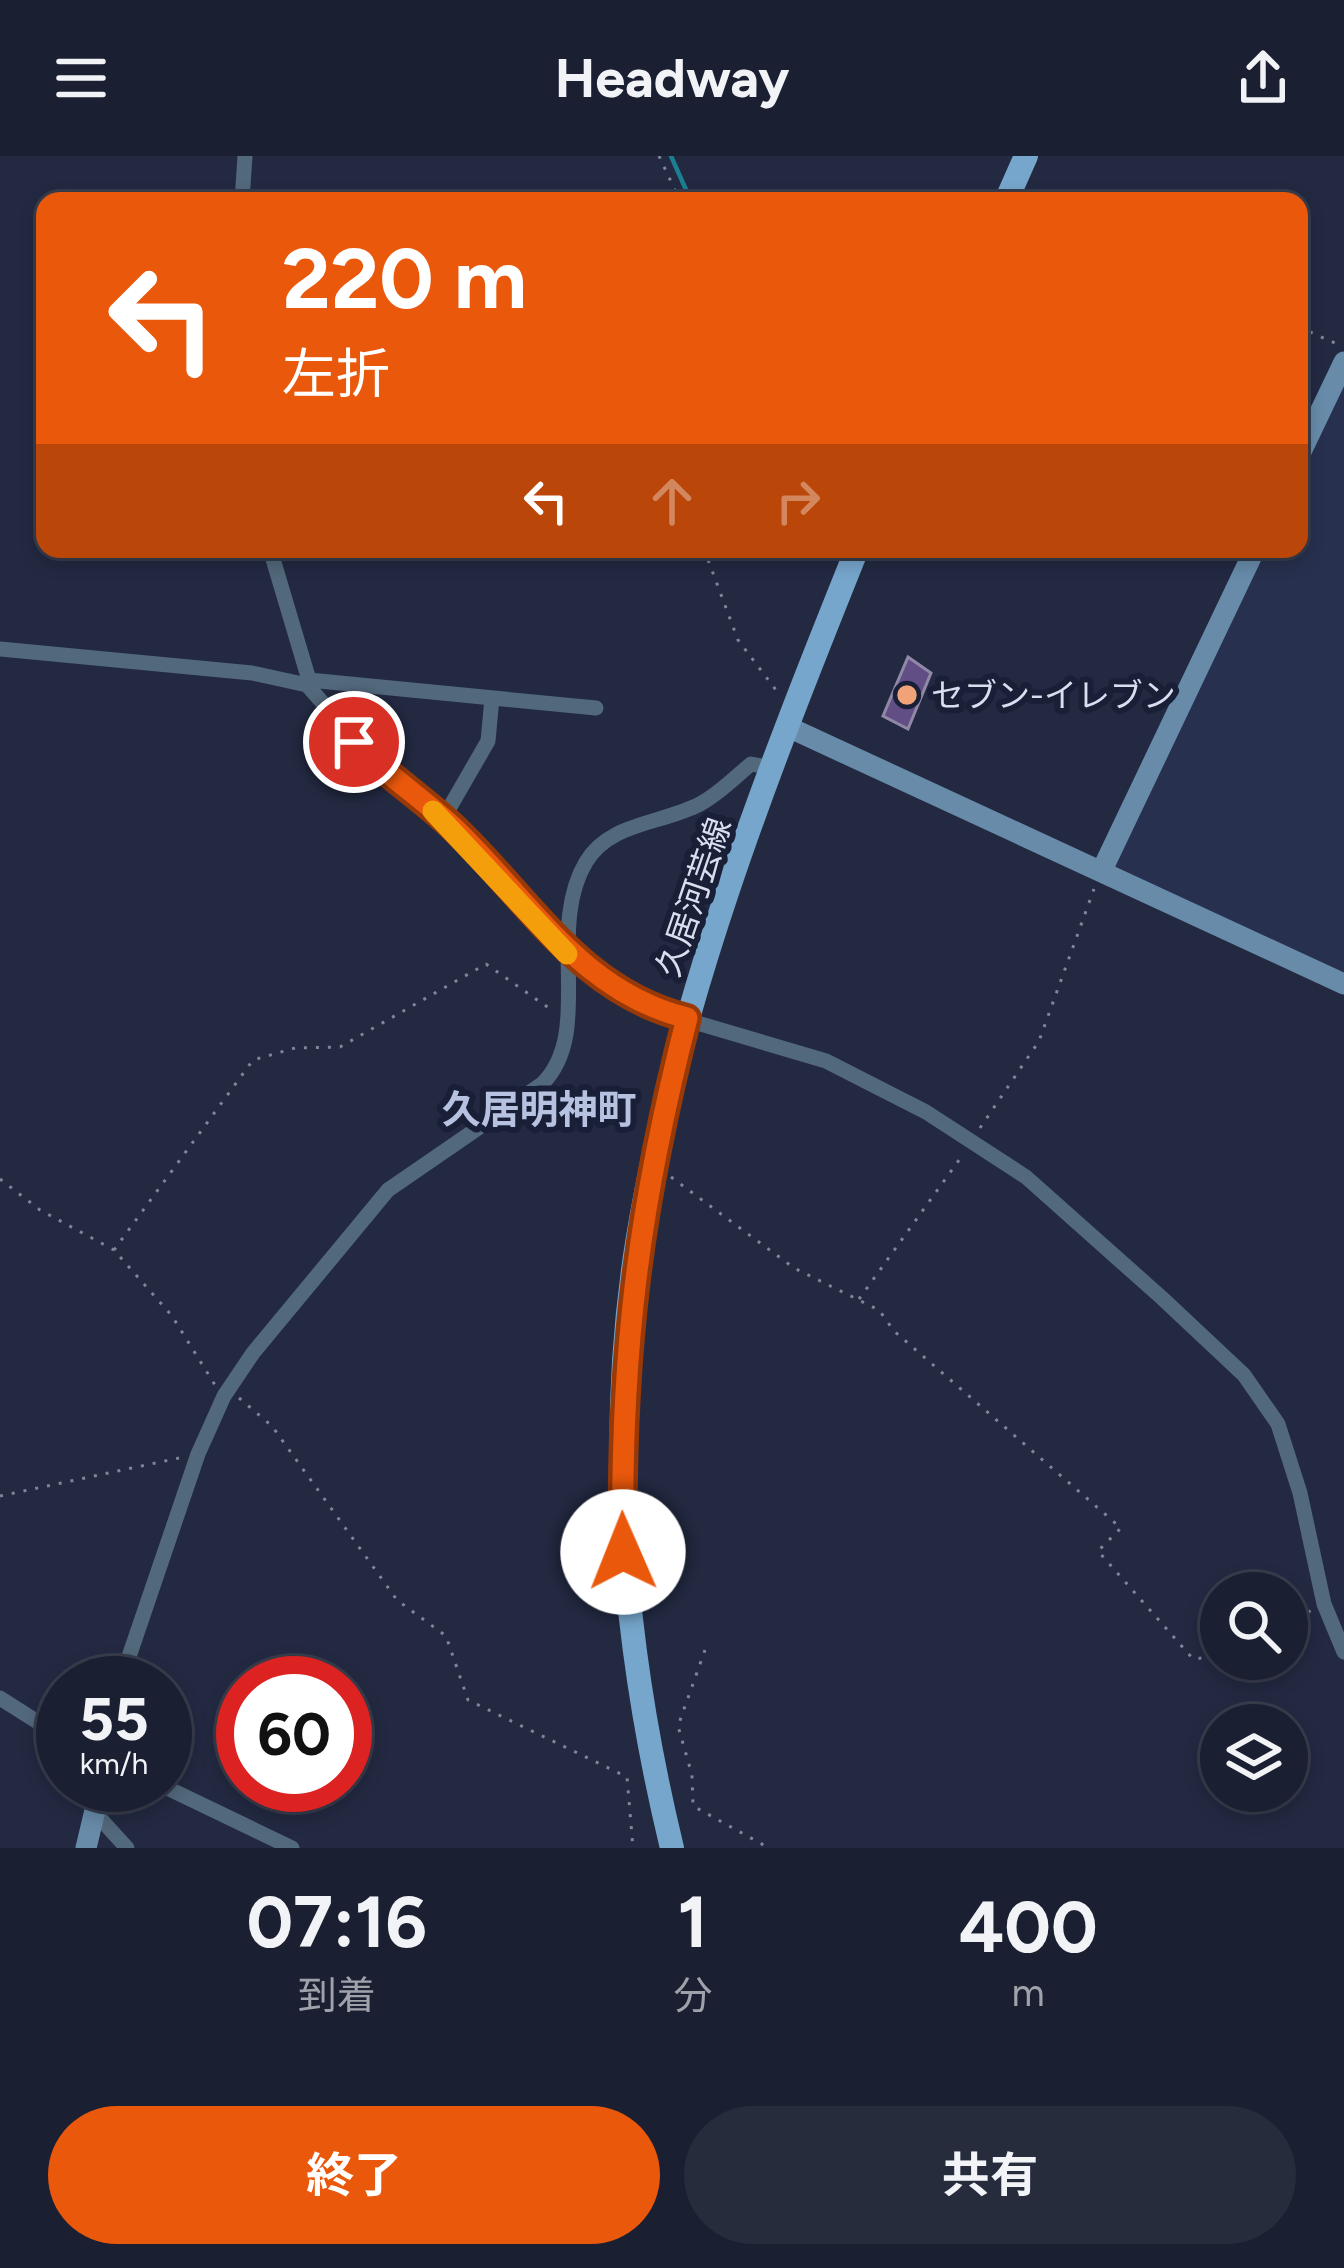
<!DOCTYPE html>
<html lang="ja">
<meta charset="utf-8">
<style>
:root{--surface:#1a1f31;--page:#272c3d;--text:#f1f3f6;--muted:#9fa2ab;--line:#383d4d;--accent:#ea580c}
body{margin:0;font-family:Figtree,"Noto Sans JP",sans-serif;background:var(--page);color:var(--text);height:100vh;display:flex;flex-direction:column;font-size:45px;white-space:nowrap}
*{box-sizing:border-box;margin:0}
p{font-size:39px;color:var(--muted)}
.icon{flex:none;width:66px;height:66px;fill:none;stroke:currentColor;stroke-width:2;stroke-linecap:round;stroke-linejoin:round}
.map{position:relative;height:1692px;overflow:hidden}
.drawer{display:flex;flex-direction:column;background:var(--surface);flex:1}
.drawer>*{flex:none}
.top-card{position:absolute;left:36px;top:36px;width:1272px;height:366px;border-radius:24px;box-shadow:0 6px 18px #0003,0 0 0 3px var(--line);background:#ea580c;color:#fff;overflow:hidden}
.fabs{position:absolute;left:1200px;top:1416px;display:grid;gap:24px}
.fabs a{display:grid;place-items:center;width:108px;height:108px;border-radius:50%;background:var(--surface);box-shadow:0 6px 18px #0003,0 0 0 3px var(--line);font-size:60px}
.speed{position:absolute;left:36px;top:1500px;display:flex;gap:24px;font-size:60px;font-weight:700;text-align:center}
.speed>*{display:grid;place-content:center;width:156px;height:156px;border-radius:50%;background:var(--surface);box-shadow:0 6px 18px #0003,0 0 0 3px var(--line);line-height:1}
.speed small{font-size:30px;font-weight:400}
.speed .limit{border:18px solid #d22;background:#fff;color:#111}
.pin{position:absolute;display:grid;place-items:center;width:102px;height:102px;color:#fff;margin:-51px;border:6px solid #fff;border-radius:50%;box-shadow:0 3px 12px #0007}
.me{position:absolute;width:132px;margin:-66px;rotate:359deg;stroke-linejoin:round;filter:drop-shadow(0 0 9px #0008)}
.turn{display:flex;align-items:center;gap:42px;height:252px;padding:0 48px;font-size:54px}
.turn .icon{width:156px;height:156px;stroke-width:2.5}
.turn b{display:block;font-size:84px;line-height:102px}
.lanes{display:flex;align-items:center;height:114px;padding:0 48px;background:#0003;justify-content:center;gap:60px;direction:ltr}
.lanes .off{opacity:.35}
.eta{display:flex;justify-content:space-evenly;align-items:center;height:204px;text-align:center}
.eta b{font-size:72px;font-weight:700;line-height:84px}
.button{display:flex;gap:24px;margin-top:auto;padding:24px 48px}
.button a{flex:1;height:138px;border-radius:72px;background:var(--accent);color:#fff;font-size:48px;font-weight:700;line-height:138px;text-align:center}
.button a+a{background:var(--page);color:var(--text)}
header{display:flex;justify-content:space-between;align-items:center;height:156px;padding:0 48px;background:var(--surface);font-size:54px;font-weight:700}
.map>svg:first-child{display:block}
</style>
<header><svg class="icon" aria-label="menu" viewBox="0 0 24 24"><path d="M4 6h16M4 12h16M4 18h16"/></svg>Headway<svg class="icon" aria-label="share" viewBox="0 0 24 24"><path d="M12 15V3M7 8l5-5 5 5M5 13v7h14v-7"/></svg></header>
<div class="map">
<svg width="1344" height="1692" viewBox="0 0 1344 1692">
<rect width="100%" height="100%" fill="#222941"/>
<path fill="#27304e" d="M1344 206V828L1102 714 1255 393H1299V300Z"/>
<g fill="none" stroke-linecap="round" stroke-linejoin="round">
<path stroke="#1d7d91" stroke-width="4.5" d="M671 0 691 45"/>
</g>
<path fill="#604e85" stroke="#9188a6" stroke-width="3" d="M908 501 931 517 908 573 883 560Z"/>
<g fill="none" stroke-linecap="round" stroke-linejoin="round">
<path stroke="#7f859a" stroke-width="3" stroke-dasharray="3 9" stroke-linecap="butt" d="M659 0 680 45
M1299 171 1337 188
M704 393 738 484 779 538
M980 972 1039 885 1094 733
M671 1021 794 1112 879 1154 894 1175 1121 1372 1098 1395 1193 1503 1221 1500
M0 1023 40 1054 114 1094 172 1160 215 1229
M114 1094 253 904 295 892 340 891 486 808 553 855
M859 1143 962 1000
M239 1242 272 1270 397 1444 446 1480 468 1544 627 1621 633 1692
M0 1340 179 1302
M1287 1468 1312 1454
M705 1494 678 1570 692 1619 693 1650 769 1692"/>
<path stroke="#52687b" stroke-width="15" d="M242 45 245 0
M270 393 309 524
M0 493 252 517 307 529 309 524 596 552
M307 529 379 611 454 672 587 814 650 853 826 905 926 956 1026 1021 1162 1142 1244 1219 1278 1268 1300 1337 1324 1448 1344 1496
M443 663 488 585 492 542
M120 1527 198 1298 224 1240 253 1197 388 1034 542 928C595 876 545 774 586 706 610 666 662 668 700 648 719 638 734 622 751 608L772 612
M0 1542 63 1582
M161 1629 292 1692
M97 1659 127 1692"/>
<path stroke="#678ba9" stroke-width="21" d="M1299 300 1344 206
M786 570 1344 828
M1102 714 1255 393
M86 1692 101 1629"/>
<path stroke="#76a6cc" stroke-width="24" d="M1006 45 1026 0
M672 1692C624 1494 605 1290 637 1087 676 847 767 617 857 393"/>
</g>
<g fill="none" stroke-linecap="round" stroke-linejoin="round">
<g stroke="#983908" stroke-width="30">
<path id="route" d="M354 586C385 618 421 641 453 671 529 743 579 835 687 862 638 1053 620 1200 623 1396"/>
</g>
<use href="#route" stroke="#ea580c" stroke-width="21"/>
<path stroke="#f59e0b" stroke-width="21" d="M433 655 567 798"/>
</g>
<circle fill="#f0a279" stroke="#191f37" stroke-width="4.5" cx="907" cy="539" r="12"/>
<g text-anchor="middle" stroke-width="12" stroke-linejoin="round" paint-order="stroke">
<g font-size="33" fill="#d9deef" stroke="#191f37" text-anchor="start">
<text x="931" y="551">セブン-イレブン</text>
</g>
<g font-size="33" fill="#d9deef" stroke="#191f37">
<text transform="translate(693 741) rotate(-71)" y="12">久居河芸線</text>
</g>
<g font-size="39" font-weight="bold" fill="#b7c2e1" stroke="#191f37">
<text x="539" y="967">久居明神町</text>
</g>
</g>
</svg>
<div class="fabs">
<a><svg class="icon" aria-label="search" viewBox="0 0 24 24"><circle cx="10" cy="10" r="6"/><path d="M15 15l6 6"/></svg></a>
<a><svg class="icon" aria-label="layers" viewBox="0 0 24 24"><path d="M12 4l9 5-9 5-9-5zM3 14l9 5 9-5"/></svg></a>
</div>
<div class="speed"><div>55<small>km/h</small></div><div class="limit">60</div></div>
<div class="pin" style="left:354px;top:586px;background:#d93025"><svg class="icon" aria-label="arrive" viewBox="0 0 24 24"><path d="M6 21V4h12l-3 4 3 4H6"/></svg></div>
<svg class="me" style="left:623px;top:1396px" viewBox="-20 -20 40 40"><circle r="19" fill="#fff"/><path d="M0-13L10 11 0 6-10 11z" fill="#ea580c"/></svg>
<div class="top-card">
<div class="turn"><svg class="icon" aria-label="left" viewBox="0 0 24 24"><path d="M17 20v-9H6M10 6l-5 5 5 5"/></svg><div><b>220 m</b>左折</div></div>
<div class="lanes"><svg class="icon" aria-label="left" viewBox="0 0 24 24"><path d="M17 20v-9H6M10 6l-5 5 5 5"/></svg><svg class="icon off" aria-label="ahead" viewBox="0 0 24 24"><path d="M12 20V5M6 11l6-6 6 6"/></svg><svg class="icon off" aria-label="right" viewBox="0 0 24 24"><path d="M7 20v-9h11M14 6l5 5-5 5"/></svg></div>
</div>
</div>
<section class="drawer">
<div class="eta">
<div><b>07:16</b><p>到着</p></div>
<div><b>1</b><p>分</p></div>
<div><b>400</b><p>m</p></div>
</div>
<div class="button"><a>終了</a><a>共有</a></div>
</section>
